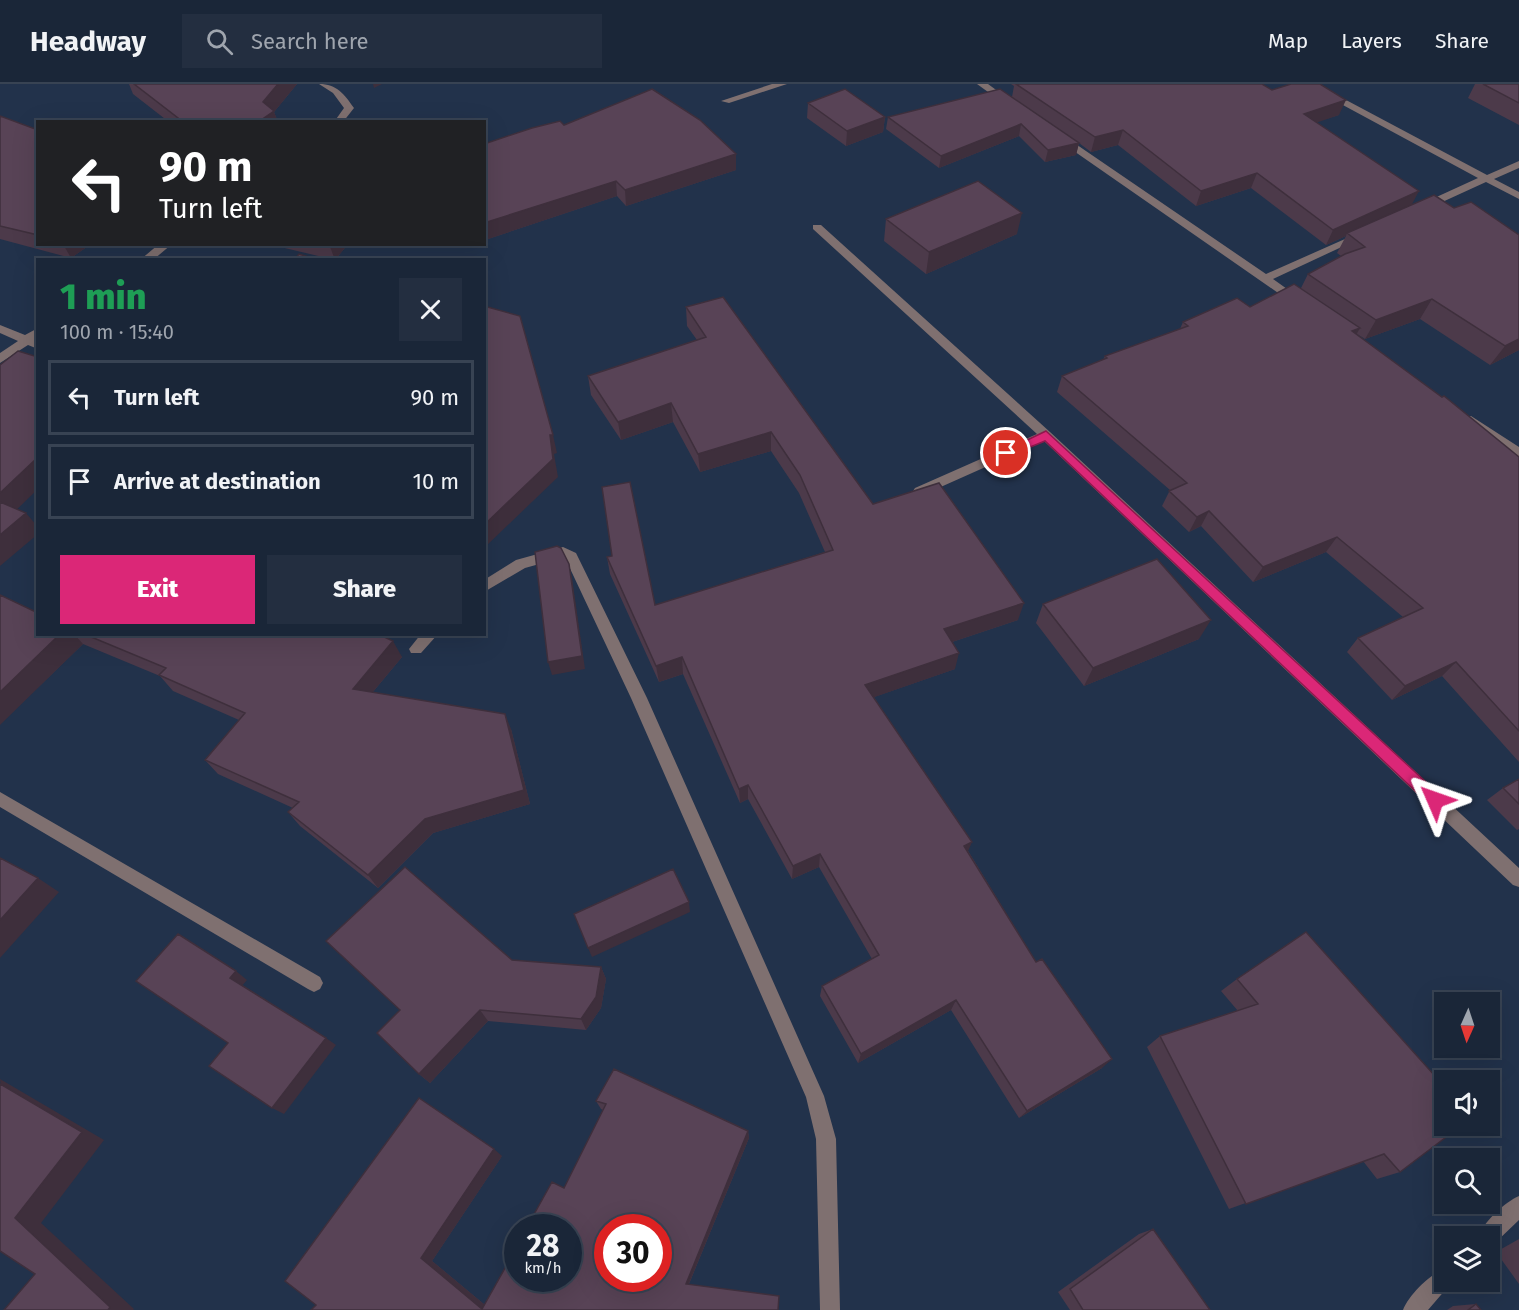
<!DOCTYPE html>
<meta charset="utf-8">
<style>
:root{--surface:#1a2638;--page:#232e40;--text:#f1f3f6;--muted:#9fa5ae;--line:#384353;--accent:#db2777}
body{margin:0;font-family:"Fira Sans",sans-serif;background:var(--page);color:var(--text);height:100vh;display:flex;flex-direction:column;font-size:22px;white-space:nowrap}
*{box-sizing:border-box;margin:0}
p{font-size:20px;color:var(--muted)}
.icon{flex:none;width:33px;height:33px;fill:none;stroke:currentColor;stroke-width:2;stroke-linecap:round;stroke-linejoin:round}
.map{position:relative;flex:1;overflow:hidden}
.drawer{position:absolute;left:36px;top:174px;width:450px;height:378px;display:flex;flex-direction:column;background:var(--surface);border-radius:0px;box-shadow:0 6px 24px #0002,0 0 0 2px var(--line)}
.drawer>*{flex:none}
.top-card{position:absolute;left:36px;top:36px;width:450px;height:126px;border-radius:0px;box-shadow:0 6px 24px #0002,0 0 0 2px var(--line);background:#202124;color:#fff;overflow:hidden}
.needle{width:39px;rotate:183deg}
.tools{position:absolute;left:1434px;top:908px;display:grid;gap:12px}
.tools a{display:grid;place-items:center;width:66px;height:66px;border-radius:0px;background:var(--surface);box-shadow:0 6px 24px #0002,0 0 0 2px var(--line);font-size:30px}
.speed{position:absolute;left:504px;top:1130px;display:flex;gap:12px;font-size:30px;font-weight:700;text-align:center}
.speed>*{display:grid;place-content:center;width:78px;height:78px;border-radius:50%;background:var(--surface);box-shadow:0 6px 24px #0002,0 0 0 2px var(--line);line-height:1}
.speed small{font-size:15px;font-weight:400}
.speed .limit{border:9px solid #d22;background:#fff;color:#111}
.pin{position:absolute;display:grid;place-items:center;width:51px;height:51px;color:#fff;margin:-26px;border:3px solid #fff;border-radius:50%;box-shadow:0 2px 6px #0007}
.me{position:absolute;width:66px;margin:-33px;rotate:313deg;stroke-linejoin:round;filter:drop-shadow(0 0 4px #0008)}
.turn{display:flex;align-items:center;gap:21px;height:126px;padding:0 24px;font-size:27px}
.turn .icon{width:78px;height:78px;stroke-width:2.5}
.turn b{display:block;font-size:42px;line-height:51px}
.round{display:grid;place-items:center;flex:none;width:63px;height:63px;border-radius:0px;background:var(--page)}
.head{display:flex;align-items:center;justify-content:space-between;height:102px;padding:0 24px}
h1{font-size:36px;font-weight:800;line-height:45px;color:#1e9e55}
.button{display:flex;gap:12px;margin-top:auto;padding:12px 24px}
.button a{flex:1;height:69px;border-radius:0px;background:var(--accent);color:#fff;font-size:24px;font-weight:800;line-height:69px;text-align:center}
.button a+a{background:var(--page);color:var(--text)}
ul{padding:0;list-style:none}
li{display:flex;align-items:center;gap:18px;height:75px;margin:0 12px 9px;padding:0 12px;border:3px solid var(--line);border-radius:0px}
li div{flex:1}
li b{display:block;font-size:22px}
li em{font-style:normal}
header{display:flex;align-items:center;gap:36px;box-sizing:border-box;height:84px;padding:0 30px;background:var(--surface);border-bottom:2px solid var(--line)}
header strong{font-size:28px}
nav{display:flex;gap:33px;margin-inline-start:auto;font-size:21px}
.search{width:420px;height:54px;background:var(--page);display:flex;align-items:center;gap:15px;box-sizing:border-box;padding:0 21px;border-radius:0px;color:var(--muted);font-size:22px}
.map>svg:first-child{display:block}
</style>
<header>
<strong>Headway</strong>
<div class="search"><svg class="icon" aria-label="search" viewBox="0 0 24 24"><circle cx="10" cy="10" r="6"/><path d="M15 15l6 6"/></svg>Search here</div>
<nav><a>Map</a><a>Layers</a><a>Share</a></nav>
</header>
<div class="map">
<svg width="1519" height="1226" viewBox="0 0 1519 1226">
<rect width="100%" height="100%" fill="#22324b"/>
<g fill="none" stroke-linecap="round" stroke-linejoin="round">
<path fill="#7f7070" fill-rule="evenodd" d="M319 0C337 0 344 10 354 24L343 38H334L344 24 333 9Z
M772 0H787L729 19 721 17Z
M977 0H988L1014 19 1006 21Z
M1304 0H1316L1487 91 1519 77V84L1494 95 1519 108V115L1486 98 1427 125H1419V121L1478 94Z
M1058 52H1064L1266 190 1354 151 1363 153 1273 195 1304 217 1298 221 1294 220 1058 56Z
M813 141H821L1050 348 1519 784V803L1513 801 1044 357 925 410H915L913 407 915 404 1037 350 813 145Z
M159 160H172L153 176H140Z
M0 241 25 251 38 244 35 255 38 256V265L28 261 0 279V269L18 257 0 249Z
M1471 332 1519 363V374L1467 339V333Z
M563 463 576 469 647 614 824 1012 836 1055 840 1226H820L816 1055 806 1013 631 614 566 476 561 474 525 484 484 508V496L516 476Z
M421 550H438L421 569H411L409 565Z
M0 708 320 893 323 899 320 905 314 908 308 905 0 723Z
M1519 1112V1136L1495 1159 1490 1161V1152H1478C1484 1138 1505 1118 1519 1112Z
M1444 1185V1197H1453L1428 1226H1403C1409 1211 1429 1191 1444 1185Z"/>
</g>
<path fill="#4c3a4a" d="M129 0H297L274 28 278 38H169L133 10Z
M1011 0H1262L1272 6 1339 31 1316 38 1412 120 1454 124 1519 151V266L1490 281 1420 235 1365 255 1357 250 1519 373V678L1442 592 1392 616 1347 568 1358 554 1403 533 1326 468 1253 498 1201 442 1189 448 1162 422 1170 406 1057 308 1062 292 1103 276 1105 272 1180 245 1183 238 1250 223 1301 204 1308 190 1341 172 1337 169 1346 152 1326 161 1251 104 1196 122 1118 61 1091 68 1079 59 1076 71 1045 78 1019 52 939 84 886 45 888 33 1012 13 1014 2Z
M1475 0H1519V41L1468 14Z
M808 19 885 33 883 48 846 62 807 34Z
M0 32 38 46V160H91L71 174 0 155Z
M564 41 736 86 626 122 617 112 488 155 484 150V60Z
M886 135 1017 150 926 190 884 157Z
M268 160H348L335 176Z
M686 223 873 420 1018 536 952 558 955 585 874 613 1036 878 1102 984 1019 1034 951 926 858 979 820 912 822 902 872 875 819 783 792 795 748 715 740 719 683 590 659 598 610 490 607 473 655 521 825 468 799 409 771 367 700 388 673 338 621 356 591 311 588 292 697 256 687 242Z
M0 511 38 550H378L402 573 372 609 511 645 530 720 433 749 378 804 300 742 288 728 293 724 218 690 205 676 239 636 173 607 160 592 83 560 0 640Z
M1043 520 1199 555 1084 602 1036 539Z
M1519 695V745L1517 746 1487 716 1503 704Z
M512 876 601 883 606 895 601 924 586 946 488 937 430 999 419 990Z
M1237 895 1400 1088 1377 1095 1363 1077 1229 1125 1147 963 1160 952 1238 927 1221 907Z
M596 1017 748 1047 749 1054 689 1200 778 1226H311L502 1072 432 1177 485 1221 564 1104 603 1026 601 1025Z
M1153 1145 1210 1226H1070L1058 1208 1139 1150Z
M1519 1155V1200L1496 1168Z
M1476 1220 1481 1226H1447L1453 1222Z"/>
<path fill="#3e2f3c" d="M278 0H297L274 28 278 38H258L263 18Z
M373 0H382L374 4Z
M1346 16 1339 31 1298 45 1304 30Z
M885 33 883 48 846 62 847 47Z
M1021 40 1019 52 939 84 941 72Z
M1123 46 1118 61 1091 68 1095 53Z
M1079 59 1076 71 1045 78 1048 66Z
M736 70V86L626 122 625 106Z
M1257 89 1251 104 1196 122 1201 107Z
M616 97 617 112 488 155 484 139Z
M1419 107 1411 122 1347 149 1346 152 1326 161 1333 146Z
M1022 129 1017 150 926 190 929 168Z
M63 160H91L71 174Z
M329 160H348L335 176Z
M1432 215 1420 235 1365 255 1376 236Z
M1360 244 1351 260 1352 247Z
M1519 255V266L1490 281 1505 262Z
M671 319 673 338 621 356 618 338Z
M771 348V367L700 388 698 370Z
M550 351H553L557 369 554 370 558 393 484 464V441Z
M38 373V405L9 433 0 422V409Z
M1209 427 1201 442 1189 448 1197 433Z
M26 429 38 443V450L0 482V451Z
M1337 453 1326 468 1253 498 1263 483Z
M569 480 572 494 585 585 552 591 548 578Z
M1024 519 1018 536 940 562 944 545Z
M1211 536 1199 555 1084 602 1093 584Z
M60 550H74L83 560 0 641V608Z
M393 557 402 573 362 621 353 605Z
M959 569 955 585 863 617 865 601Z
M682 573 683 590 659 598 656 582Z
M1456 578 1442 592 1392 616 1405 602Z
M505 630 511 645 530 720 433 749 378 804 368 791Z
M748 701V715L740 719 739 705Z
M972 758 966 772 964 762Z
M820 770 819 783 792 795 793 782Z
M38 794 59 808 0 874V836Z
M689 818 690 828 592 873 588 864Z
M601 883 606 895 601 924 586 946 581 935Z
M236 887 247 896 241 903 230 894Z
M956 916 951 926 858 979 861 970Z
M480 926 488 937 430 999 419 990Z
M326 954 336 961 284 1030 272 1024Z
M1112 975 1102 984 1019 1034 1027 1027Z
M0 995 104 1056 41 1139 134 1225 133 1226H108L15 1134Z
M748 1047 749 1054 688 1202 686 1200Z
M494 1065 502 1072 432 1177 491 1226 482 1225 421 1174Z"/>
<path fill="#584356" stroke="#3e2f3c" stroke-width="1.5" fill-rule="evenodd" d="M134 0H278L263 18 274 27 258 38H172L178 34Z
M1016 0H1262L1272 6 1291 0H1320L1346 16 1304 30 1419 107 1333 146 1257 89 1201 107 1123 46 1095 53Z
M1483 0H1519V19Z
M652 5 700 36 736 70 625 106 616 97 484 139V60L532 44 560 37 564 41Z
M845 5 885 33 847 47 808 19Z
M1000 5 1079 59 1048 66 1021 40 941 72 888 33Z
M0 32 38 46V151L0 142Z
M978 97 1022 129 929 168 886 135Z
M1434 111 1454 124 1471 118 1519 151V255L1505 262 1432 215 1376 236 1308 190 1345 170 1365 163 1347 149Z
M299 170 318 176H294Z
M1294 200 1360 244 1352 247 1442 313 1444 312 1519 373V647L1456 578 1405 602 1358 554 1423 524 1337 453 1263 483 1209 427 1197 433 1169 407 1187 399 1062 292 1107 274 1105 272 1188 242 1183 238 1237 214 1250 223Z
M723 213 873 420 939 399 1024 519 944 545 959 569 865 601 972 758 964 762 1036 878 1042 875 1112 975 1027 1027 956 916 861 970 822 902 879 871 820 770 793 782 748 701 739 705 682 573 656 582 607 473 612 472 602 403 630 398 655 521 833 466 800 391 771 348 698 370 671 319 618 338 588 292 706 253 686 223Z
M484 222 520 232 553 351H550L553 375 484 441Z
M18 267 38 273V373L0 409V281Z
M0 418 26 429 0 451Z
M557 462 561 464 569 480 582 572 548 578 535 468Z
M1157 475 1211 536 1093 584 1043 520Z
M0 511 36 528 38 526V550H60L0 608Z
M84 550H378L393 557 353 605 505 630 524 706 425 735 368 791 288 728 299 718 205 676 245 629 159 591 166 584Z
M1519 695V720L1503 704Z
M0 774 38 794 0 836Z
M405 783 512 876 601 883 596 913 581 935 480 926 419 990 377 949 400 926 326 857Z
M673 785 689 818 588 864 574 830Z
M1306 848 1444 1002V1041H1462L1400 1088 1384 1070 1246 1120 1160 952 1258 920 1237 895Z
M178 850 236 887 230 894 326 954 272 1024 209 982 228 959 136 897Z
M614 985 748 1047 686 1200 779 1212 778 1226H311L316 1221 285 1197 419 1014 494 1065 421 1174 482 1225 518 1161V1194H568V1143H527L552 1098 564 1104 606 1020 596 1017ZM608 1143H658V1194H608Z
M0 1000 82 1048 15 1134 110 1223 108 1226H4L35 1190 0 1167Z
M1153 1145 1210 1226H1083L1070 1205Z
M1476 1220 1481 1226H1468Z"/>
<path fill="#db2777" stroke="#8e194d" stroke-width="1.5" d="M1046 347 1440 711 1442 716 1440 720H1429L1045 357 1006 373 1000 369Z"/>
</svg>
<div class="tools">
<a><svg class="needle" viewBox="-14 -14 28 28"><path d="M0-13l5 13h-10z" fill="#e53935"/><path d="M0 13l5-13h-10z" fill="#9fa5ae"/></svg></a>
<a><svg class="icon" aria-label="sound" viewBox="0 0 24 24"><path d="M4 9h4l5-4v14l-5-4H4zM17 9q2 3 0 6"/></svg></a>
<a><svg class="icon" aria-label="search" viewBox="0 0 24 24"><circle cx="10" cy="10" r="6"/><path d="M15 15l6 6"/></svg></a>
<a><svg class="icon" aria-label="layers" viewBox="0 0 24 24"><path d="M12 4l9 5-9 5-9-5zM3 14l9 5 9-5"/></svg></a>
</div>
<div class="speed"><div>28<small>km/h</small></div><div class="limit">30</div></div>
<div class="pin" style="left:1006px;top:369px;background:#d93025"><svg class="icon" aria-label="arrive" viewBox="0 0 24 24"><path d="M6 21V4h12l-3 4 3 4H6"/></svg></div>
<svg class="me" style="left:1435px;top:716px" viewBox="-20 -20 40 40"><path d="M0-17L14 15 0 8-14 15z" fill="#db2777" stroke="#fff" stroke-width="4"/></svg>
<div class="top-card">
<div class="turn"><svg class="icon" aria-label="left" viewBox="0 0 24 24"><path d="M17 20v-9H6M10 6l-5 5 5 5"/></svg><div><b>90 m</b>Turn left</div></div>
</div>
<section class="drawer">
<div class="head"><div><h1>1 min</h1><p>100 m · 15:40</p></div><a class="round"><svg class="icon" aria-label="close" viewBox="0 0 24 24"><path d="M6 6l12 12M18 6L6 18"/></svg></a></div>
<ul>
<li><svg class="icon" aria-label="left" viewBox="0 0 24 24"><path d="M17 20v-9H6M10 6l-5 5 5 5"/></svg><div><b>Turn left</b></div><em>90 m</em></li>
<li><svg class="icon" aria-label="arrive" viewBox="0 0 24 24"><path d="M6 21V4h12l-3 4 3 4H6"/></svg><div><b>Arrive at destination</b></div><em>10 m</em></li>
</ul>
<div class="button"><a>Exit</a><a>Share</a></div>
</section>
</div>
